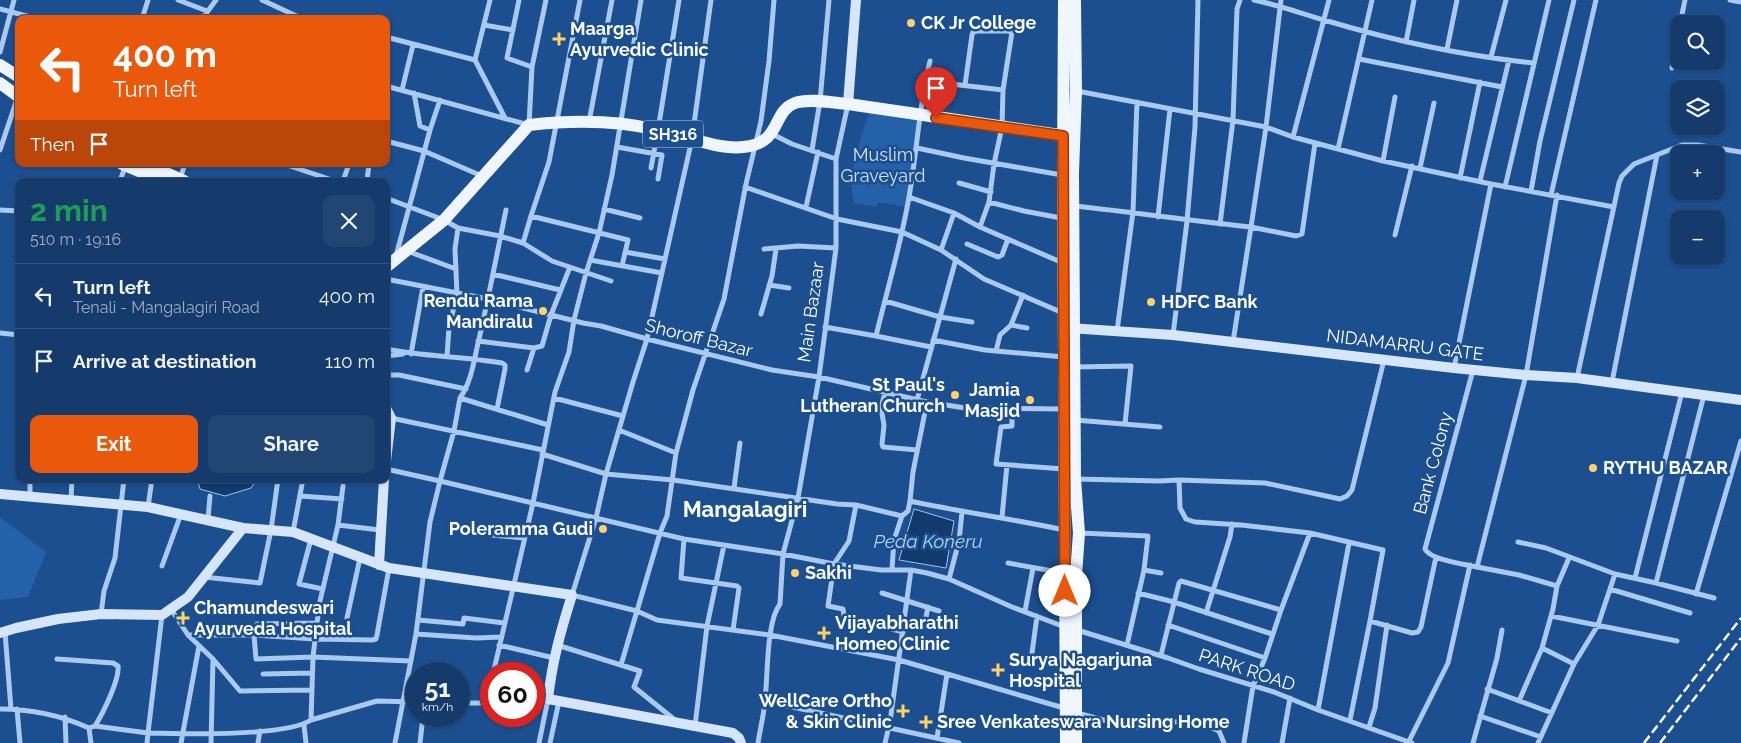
<!DOCTYPE html>
<meta charset="utf-8">
<style>
:root{--surface:#143b6b;--page:#214673;--text:#f1f3f6;--muted:#9dadc1;--line:#33557e;--accent:#ea580c}
body{margin:0;font-family:Raleway,sans-serif;background:var(--page);color:var(--text);height:100vh;display:flex;flex-direction:column;font-size:19px;white-space:nowrap}
*{box-sizing:border-box;margin:0}
p{font-size:16px;color:var(--muted)}
.icon{flex:none;width:28px;height:28px;fill:none;stroke:currentColor;stroke-width:2;stroke-linecap:round;stroke-linejoin:round}
.map{position:relative;flex:1;overflow:hidden}
.side{position:absolute;left:15px;top:178px;width:375px;height:305px;display:flex;flex-direction:column;background:var(--surface);border-radius:10px;box-shadow:0 1px 4px #0004,0 0 0 1px var(--line)}
.side>*{flex:none}
.top-card{position:absolute;left:15px;top:15px;width:375px;height:152px;border-radius:10px;box-shadow:0 1px 4px #0004,0 0 0 1px var(--line);background:#ea580c;color:#fff;overflow:hidden}
.fabs{position:absolute;left:1670px;top:15px;display:grid;gap:10px}
.fabs a{display:grid;place-items:center;width:55px;height:55px;border-radius:10px;background:var(--surface);box-shadow:0 1px 4px #0004,0 0 0 1px var(--line);font-size:25px}
.speed{position:absolute;left:405px;top:662px;display:flex;gap:10px;font-size:25px;font-weight:700;text-align:center}
.speed>*{display:grid;place-content:center;width:65px;height:65px;border-radius:50%;background:var(--surface);box-shadow:0 1px 4px #0004,0 0 0 1px var(--line);line-height:1}
.speed small{font-size:12px;font-weight:400}
.speed .limit{border:8px solid #d22;background:#fff;color:#111}
.pin{position:absolute;display:grid;place-items:center;width:42px;height:42px;color:#fff;margin:-51px -21px;border-radius:50% 50% 50% 0;rotate:-45deg;box-shadow:0 0 5px #0007}
.pin .icon{rotate:45deg}
.me{position:absolute;width:55px;margin:-28px;rotate:0deg;stroke-linejoin:round;filter:drop-shadow(0 0 4px #0008)}
.turn{display:flex;align-items:center;gap:18px;height:105px;padding:0 15px;font-size:22px}
.turn .icon{width:65px;height:65px;stroke-width:2.5}
.turn b{display:block;font-size:35px;line-height:42px}
.then{display:flex;align-items:center;height:48px;padding:0 15px;background:#0003;gap:10px;font-size:19px}
.round{display:grid;place-items:center;flex:none;width:52px;height:52px;border-radius:10px;background:var(--page)}
.summary{display:flex;align-items:center;justify-content:space-between;height:85px;padding:0 15px}
h1{font-size:30px;font-weight:700;line-height:38px;color:#1e9e55}
.cta{display:flex;gap:10px;margin-top:auto;padding:10px 15px}
.cta a{flex:1;height:58px;border-radius:10px;background:var(--accent);color:#fff;font-size:20px;font-weight:700;line-height:58px;text-align:center}
.cta a+a{background:var(--page);color:var(--text)}
ul{padding:0;list-style:none}
li{display:flex;align-items:center;gap:15px;height:65px;padding:0 15px;border-top:1px solid var(--line)}
li div{flex:1}
li b{display:block;font-size:19px}
li em{font-style:normal}
.map>svg:first-child{display:block}
</style>
<div class="map">
<svg width="1741" height="743" viewBox="0 0 1741 743">
<rect width="100%" height="100%" fill="#1b4f8f"/>
<path fill="#2461a8" d="M869 112 919 120 905 207 879 202 876 207 854 203C846 177 861 138 869 112Z
M0 517 46 552 28 597 0 600Z"/>
<path fill="#123a6d" stroke="#9cc4f0" d="M197 479H257L251 488 225 496 200 489Z
M914 509 954 521 946 568 899 560Z"/>
<g fill="none" stroke-linecap="round" stroke-linejoin="round">
<path stroke="#a9c9ee" stroke-width="5" d="M178 0 207 11
M262 0 303 19
M519 0 507 58 532 67
M711 0 692 139 647 339 633 382 606 474 596 518 572 595 637 611 657 620 770 635 899 660 1064 708
M1254 0C1278 5 1300 13 1324 20 1391 40 1464 56 1534 63
M1730 0 1741 2
M0 9 38 19
M142 19 148 0
M202 19 216 0
M1680 24 1685 0
M484 25 513 30
M386 37 475 60 505 118
M1406 42 1414 0
M1447 49 1457 0
M0 52 14 0
M1491 57 1506 0
M1359 59 1502 87
M475 60 490 0
M930 61C919 105 917 152 909 197 901 244 887 290 876 336L931 347
M1672 68 1679 33
M925 81 1003 90
M965 85 972 35 973 32 977 31H1008L1012 32 1003 90 1002 127 994 164 989 202 980 227
M386 86 529 125 532 67 546 0
M402 90 413 45
M1077 91 1266 127 1293 137 1383 161 1491 184 1454 368
M414 93 420 126 430 130
M589 122 612 0
M772 134 792 144 836 159
M1293 137 1329 0
M386 141 424 151 482 176
M617 147 662 155 658 179
M917 148 964 158 1062 175
M1338 149 1372 0
M0 150 17 99
M812 150 820 101 829 0
M1383 161 1395 97
M284 164 335 181
M651 168 658 130 679 0
M1420 168 1434 103
M1460 178 1480 82
M180 179 185 164
M120 181 125 167
M343 181 349 164
M367 181 369 164
M1480 181 1509 60
M959 183 991 192
M1491 184 1614 207
M745 187 837 219 902 232 941 250 984 279 1063 313
M1505 187 1549 0
M1531 191 1540 141 1574 0
M1551 195 1596 0
M909 197 954 213 980 227 1063 263
M386 198 444 220 458 228 500 236 523 243 531 216 628 240 622 266
M989 202 1024 211 1061 218
M1074 206C1133 212 1192 221 1251 227L1266 127 1281 0
M806 207 818 152
M604 209 640 218
M0 210 19 211
M531 216 549 162 580 0
M1158 217 1170 109
M1220 224 1233 120 1237 9 1240 0
M1395 235 1412 166
M523 243 552 261 611 281
M967 244 998 257 1002 255 1008 239
M764 249 798 246 836 248
M941 250 954 213
M407 251 456 269
M625 252 665 259
M396 256 430 130 440 100
M590 260 662 273
M493 274 560 290
M386 279 488 299 583 323 601 326 647 339 772 370 819 377 927 402 965 408 1064 409
M769 285 789 288
M885 301 940 317 972 322
M761 314 772 276 776 249
M1011 325 1027 328
M825 327 876 336
M1117 331 1133 212 1137 102
M0 333 19 335
M1173 335 1187 221 1195 127 1198 0
M933 340 985 350 1064 357
M478 341 534 348 542 346 551 315 570 267
M1233 342 1251 227 1296 236 1302 234 1315 143
M386 349C425 357 464 356 502 363L505 365V369L497 409
M996 351 1000 335 1011 325 1023 295
M411 354 423 287
M386 356 403 354
M447 356 449 328 457 294 455 249 458 228
M1075 367 1131 366 1125 424
M527 370 534 348
M1473 370 1425 549C1430 560 1465 564 1477 567L1526 375 1557 195
M386 375H399L466 389
M1577 378 1619 183 1622 176 1634 164 1682 145H1698L1741 152
M1612 382 1657 155
M885 392 881 408 884 425 882 444 883 447 917 450
M460 398C472 381 474 359 479 339 489 296 497 253 506 210
M554 398 623 416
M917 400 956 259
M1012 408V426L1001 427 996 464 1064 469
M391 418 543 450
M1075 420 1160 427
M619 430 676 453
M542 454 606 474 673 480 837 504 856 505 902 516
M386 469 440 481 454 431 460 398 548 425
M30 479V496
M1076 479 1159 481 1179 480 1265 483 1340 499 1347 496 1352 490 1384 360
M1179 480 1180 508 1186 519 1195 522 1241 525 1310 533 1383 550 1370 621 1350 720
M734 488 740 443
M300 496 342 499
M71 499 72 479
M910 501C961 512 1013 519 1064 530
M856 505 849 541 834 564 828 606 843 609 844 616 903 632
M148 507 152 479
M1002 517 1007 465
M208 519 210 496
M338 525 380 530
M293 532 303 479
M1080 533 1148 536 1144 570 1127 645
M492 535 524 538
M311 539 299 584 323 589
M684 539 681 578 737 586 739 588 733 630
M1518 542 1546 548 1615 574 1656 583 1714 598
M1008 563 1064 573
M162 566 181 514
M1477 567 1519 575 1557 586
M892 569 894 540 902 516 908 511 910 501 913 472 927 402
M1144 570 1161 573
M204 577 260 583 271 530 278 479
M1635 578 1682 392
M949 579 959 541 962 512
M1656 583 1704 395
M1610 589 1690 613
M882 593 939 611
M1138 593 1174 602 1272 634
M1696 594 1741 441
M171 609 188 635 213 659 240 691 312 690
M1025 611 1033 568
M1206 613 1230 537 1232 524
M101 614 104 591 115 558 124 479
M162 615 148 733C182 734 285 737 311 720L377 701 416 702
M1551 616 1677 641
M347 618 360 558
M418 620 463 624 464 618 504 623
M1370 621 1412 633 1418 632 1421 627 1436 557
M317 623 257 624 254 635 256 659 313 657 411 661
M1168 625 1265 658
M924 627 928 607
M1077 630 1168 658 1199 669 1274 692 1318 710 1412 743
M5 632 11 709
M416 634 476 638 501 637
M188 635H254L315 639 372 640 376 639 377 635 389 568
M499 645 554 658
M557 645 640 671 634 687 675 720
M1542 648 1574 664
M1032 653 1037 616
M1161 655 1179 583 1181 581 1281 610
M57 659 113 663 118 666C120 679 103 713 95 726
M621 665 660 533 667 516 676 453 693 390 724 299 746 184 761 121 769 61 774 0
M263 674 312 673
M493 674 533 503 555 392 569 352 574 320 586 273 599 233 612 175 641 0
M1487 689 1552 713
M534 696 548 699 539 743
M765 701 959 743
M1519 701 1542 648 1553 609 1557 586 1569 558
M459 703H482L491 687
M0 709C32 709 60 715 89 728L95 726 148 733 147 743
M17 709 20 743
M1318 710 1349 543
M1077 713 1126 726 1138 727 1174 722 1195 721 1219 731 1224 743
M1480 716 1541 737
M65 717 66 743
M311 720 313 657 317 623 320 601 338 525 343 486
M304 725 306 743
M695 726 707 626 724 545
M1369 727 1375 708 1387 625
M89 728 91 743
M937 738 947 674
M181 743 199 646
M211 743 213 659
M258 743 260 731
M395 743 416 634 430 522 440 481 684 539 783 554 834 564 881 570H911L927 573 949 579 1012 607 1065 627
M420 743 423 716
M550 743 559 701
M758 743C760 729 764 715 765 700 768 676 766 622 780 604L783 554 798 498 819 377 836 248V159L848 104
M885 743 890 722 911 570
M1244 743 1253 686 1265 658 1281 610 1310 533
M1282 743 1290 698
M1408 743 1448 663 1470 565
M1473 743 1497 658 1502 630
M1538 743 1574 664 1598 625 1615 574"/>
<path stroke="#d6e6fa" stroke-width="10" d="M848 104 856 0
M1069 328 1173 335 1454 368 1526 375 1577 378 1741 400
M386 408 391 418 386 461
M0 494 148 507 243 528 293 532 389 568 572 595C561 630 552 662 548 699L733 733 739 738 741 743
M379 565 384 479
M0 633 16 628 58 619 101 614 162 615 188 597 243 528"/>
<path stroke="#f0f6ff" stroke-width="12" d="M1064 0 1063 175 1066 743
M1075 0 1076 91 1073 173 1075 479 1079 533 1076 576V743
M0 65 19 77
M0 83 19 97
M122 164 163 181
M146 164 184 181
M386 267 444 220 529 125C572 120 616 120 658 130 682 135 719 150 743 147 783 143 771 112 795 103 809 98 834 103 848 104L1074 137"/>
<path stroke="#fff" stroke-width="2.5" stroke-dasharray="9 4" stroke-linecap="butt" d="M1644 743 1741 618
M1660 743 1741 638"/>
</g>
<g fill="none" stroke-linecap="round" stroke-linejoin="round">
<g stroke="#983908" stroke-width="12">
<path id="route" d="M936 118 1063 136 1065 591"/>
</g>
<use href="#route" stroke="#ea580c" stroke-width="9"/>
</g>
<g fill="#ffd166" stroke="#1b4f8f" stroke-width="2">
<circle cx="911" cy="23" r="5"/>
<path d="M556.5 31.5h5v5h5v5h-5v5h-5v-5h-5v-5h5z"/>
<circle cx="1151" cy="302" r="5"/>
<circle cx="543" cy="311" r="5"/>
<circle cx="955" cy="395" r="5"/>
<circle cx="1030" cy="400" r="5"/>
<circle cx="1593" cy="468" r="5"/>
<circle cx="603" cy="529" r="5"/>
<circle cx="795" cy="573" r="5"/>
<path d="M180.5 610.5h5v5h5v5h-5v5h-5v-5h-5v-5h5z"/>
<path d="M821.5 625.5h5v5h5v5h-5v5h-5v-5h-5v-5h5z"/>
<path d="M995.5 662.5h5v5h5v5h-5v5h-5v-5h-5v-5h5z"/>
<path d="M900.5 703.5h5v5h5v5h-5v5h-5v-5h-5v-5h5z"/>
<path d="M923.5 714.5h5v5h5v5h-5v5h-5v-5h-5v-5h5z"/>
</g>
<g text-anchor="middle" stroke-width="5" stroke-linejoin="round" paint-order="stroke">
<rect fill="#1b4f8f" stroke="#bbcadd" stroke-width="1" x="643" y="120.5" width="60" height="27" rx="4"/>
<g font-size="16" font-weight="bold" fill="#fff">
<text x="673" y="140">SH316</text>
</g>
<g font-size="18" font-weight="bold" fill="#fff" stroke="#1b4f8f" text-anchor="start">
<text x="921" y="29">CK Jr College</text>
<text x="570" y="35">Maarga<tspan x="570" dy="21">Ayurvedic Clinic</tspan></text>
<text x="533" y="307" text-anchor="end">Rendu Rama<tspan x="533" dy="21">Mandiralu</tspan></text>
<text x="1161" y="308">HDFC Bank</text>
<text x="945" y="391" text-anchor="end">St Paul's<tspan x="945" dy="21">Lutheran Church</tspan></text>
<text x="1020" y="396" text-anchor="end">Jamia<tspan x="1020" dy="21">Masjid</tspan></text>
<text x="1603" y="474">RYTHU BAZAR</text>
<text x="593" y="535" text-anchor="end">Poleramma Gudi</text>
<text x="805" y="579">Sakhi</text>
<text x="194" y="614">Chamundeswari<tspan x="194" dy="21">Ayurveda Hospital</tspan></text>
<text x="835" y="629">Vijayabharathi<tspan x="835" dy="21">Homeo Clinic</tspan></text>
<text x="1009" y="666">Surya Nagarjuna<tspan x="1009" dy="21">Hospital</tspan></text>
<text x="892" y="707" text-anchor="end">WellCare Ortho<tspan x="892" dy="21">&amp; Skin Clinic</tspan></text>
<text x="937" y="728">Sree Venkateswara Nursing Home</text>
</g>
<g font-size="18" fill="#cfe3fa" stroke="#1b4f8f">
<text x="883" y="161">Muslim<tspan x="883" dy="21">Graveyard</tspan></text>
</g>
<g font-size="18" fill="#fff" stroke="#1b4f8f">
<text transform="translate(811 312) rotate(-82)" y="6">Main Bazaar</text>
<text transform="translate(699 338) rotate(14)" y="6">Shoroff Bazar</text>
<text transform="translate(1405 345) rotate(7)" y="6">NIDAMARRU GATE</text>
<text transform="translate(1433 463) rotate(-75)" y="6">Bank Colony</text>
<text transform="translate(1247 670) rotate(18)" y="6">PARK ROAD</text>
</g>
<g font-size="19" font-style="italic" fill="#b5d3f5" stroke="#1b4f8f">
<text x="928" y="548">Peda Koneru</text>
</g>
<g font-size="22" font-weight="bold" fill="#fff" stroke="#1b4f8f">
<text x="745" y="517">Mangalagiri</text>
</g>
</g>
</svg>
<div class="fabs">
<a><svg class="icon" aria-label="search" viewBox="0 0 24 24"><circle cx="10" cy="10" r="6"/><path d="M15 15l6 6"/></svg></a>
<a><svg class="icon" aria-label="layers" viewBox="0 0 24 24"><path d="M12 4l9 5-9 5-9-5zM3 14l9 5 9-5"/></svg></a>
<a>+</a>
<a>−</a>
</div>
<div class="speed"><div>51<small>km/h</small></div><div class="limit">60</div></div>
<div class="pin" style="left:936px;top:118px;background:#d93025"><svg class="icon" aria-label="arrive" viewBox="0 0 24 24"><path d="M6 21V4h12l-3 4 3 4H6"/></svg></div>
<svg class="me" style="left:1065px;top:591px" viewBox="-20 -20 40 40"><circle r="19" fill="#fff"/><path d="M0-13L10 11 0 6-10 11z" fill="#ea580c"/></svg>
<div class="top-card">
<div class="turn"><svg class="icon" aria-label="left" viewBox="0 0 24 24"><path d="M17 20v-9H6M10 6l-5 5 5 5"/></svg><div><b>400 m</b>Turn left</div></div>
<div class="then">Then<svg class="icon" aria-label="arrive" viewBox="0 0 24 24"><path d="M6 21V4h12l-3 4 3 4H6"/></svg></div>
</div>
<section class="side">
<div class="summary"><div><h1>2 min</h1><p>510 m · 19:16</p></div><a class="round"><svg class="icon" aria-label="close" viewBox="0 0 24 24"><path d="M6 6l12 12M18 6L6 18"/></svg></a></div>
<ul>
<li><svg class="icon" aria-label="left" viewBox="0 0 24 24"><path d="M17 20v-9H6M10 6l-5 5 5 5"/></svg><div><b>Turn left</b><p>Tenali - Mangalagiri Road</p></div><em>400 m</em></li>
<li><svg class="icon" aria-label="arrive" viewBox="0 0 24 24"><path d="M6 21V4h12l-3 4 3 4H6"/></svg><div><b>Arrive at destination</b></div><em>110 m</em></li>
</ul>
<div class="cta"><a>Exit</a><a>Share</a></div>
</section>
</div>
